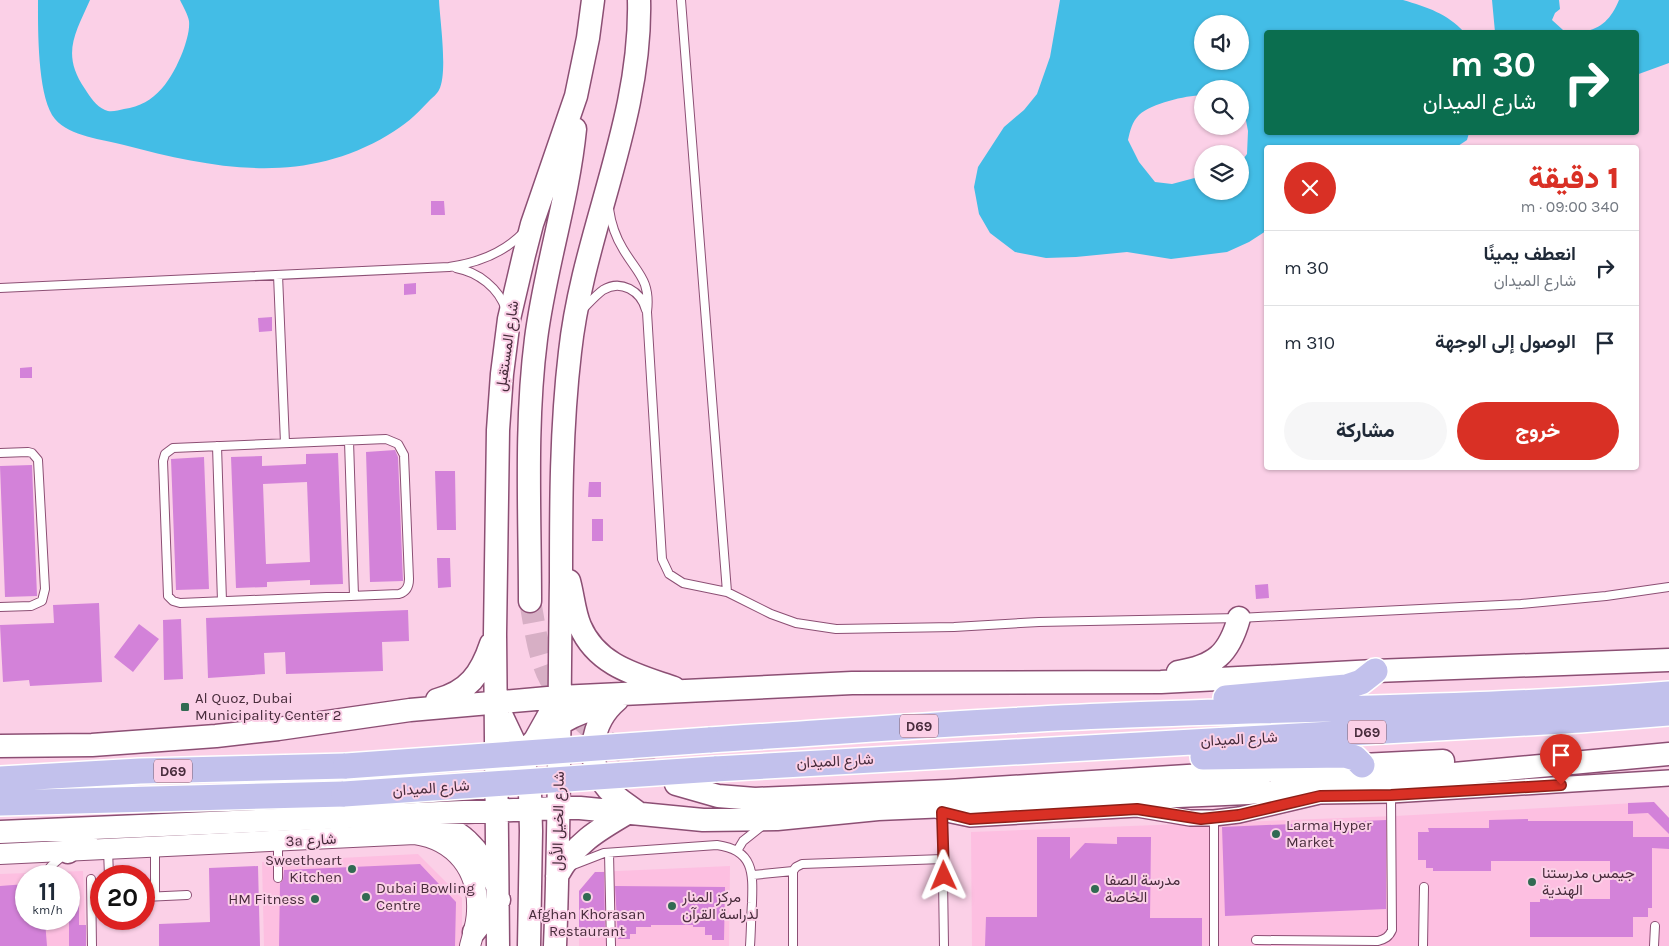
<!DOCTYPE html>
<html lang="ar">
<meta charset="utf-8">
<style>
:root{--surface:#fff;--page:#f6f6f7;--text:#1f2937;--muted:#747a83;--line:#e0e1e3;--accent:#d93025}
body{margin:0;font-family:Karla,Vazirmatn,sans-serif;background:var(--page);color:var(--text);direction:rtl;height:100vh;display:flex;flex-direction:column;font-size:19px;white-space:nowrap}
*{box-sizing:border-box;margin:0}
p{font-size:16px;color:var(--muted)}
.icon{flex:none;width:28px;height:28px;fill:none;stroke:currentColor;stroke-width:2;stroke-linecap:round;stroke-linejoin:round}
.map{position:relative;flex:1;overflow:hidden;direction:ltr}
.sheet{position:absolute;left:1264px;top:145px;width:375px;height:325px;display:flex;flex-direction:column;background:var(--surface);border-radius:5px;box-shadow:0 1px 4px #0004;direction:rtl}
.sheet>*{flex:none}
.banner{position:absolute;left:1264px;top:30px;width:375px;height:105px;border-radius:5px;box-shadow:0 1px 4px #0004;direction:rtl;background:#0b6e4f;color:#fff;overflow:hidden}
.tools{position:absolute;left:1194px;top:15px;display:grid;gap:10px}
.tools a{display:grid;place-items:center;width:55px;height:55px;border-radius:50%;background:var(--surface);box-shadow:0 1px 4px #0004;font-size:25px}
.speed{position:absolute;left:15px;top:865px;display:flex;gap:10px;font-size:25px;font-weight:700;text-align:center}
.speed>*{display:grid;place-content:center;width:65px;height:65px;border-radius:50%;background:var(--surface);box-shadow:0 1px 4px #0004;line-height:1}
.speed small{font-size:12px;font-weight:400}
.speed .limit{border:8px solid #d22;background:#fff;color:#111}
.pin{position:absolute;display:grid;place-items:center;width:42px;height:42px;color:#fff;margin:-51px -21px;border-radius:50% 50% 50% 0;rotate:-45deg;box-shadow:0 0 5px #0007}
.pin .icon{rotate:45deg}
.me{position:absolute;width:55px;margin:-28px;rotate:359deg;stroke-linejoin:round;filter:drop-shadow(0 0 4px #0008)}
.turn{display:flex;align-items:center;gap:18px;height:105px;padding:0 20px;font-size:22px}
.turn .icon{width:65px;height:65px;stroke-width:2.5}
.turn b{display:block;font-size:35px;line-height:42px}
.round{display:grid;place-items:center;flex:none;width:52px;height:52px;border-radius:26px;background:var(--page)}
.overview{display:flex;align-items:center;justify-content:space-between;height:85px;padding:0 20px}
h1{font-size:30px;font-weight:800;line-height:38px;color:var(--accent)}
.action{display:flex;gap:10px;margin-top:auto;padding:10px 20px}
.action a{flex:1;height:58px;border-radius:30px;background:var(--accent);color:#fff;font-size:20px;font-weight:800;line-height:58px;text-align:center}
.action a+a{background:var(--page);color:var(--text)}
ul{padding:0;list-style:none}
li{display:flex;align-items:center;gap:15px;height:75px;padding:0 20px;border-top:1px solid var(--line)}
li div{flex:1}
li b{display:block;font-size:19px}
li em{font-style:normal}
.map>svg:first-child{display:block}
</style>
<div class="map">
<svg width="1669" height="946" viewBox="0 0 1669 946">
<rect width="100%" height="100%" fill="#fbd0e7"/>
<path fill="#fdbfe1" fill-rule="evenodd" d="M1654 802 1669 818V946H972L971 832 1395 816Z
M418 854 462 898V946H264L262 862Z
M730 866 729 946H579V891L595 872Z
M83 871 86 946H0V874ZM26 876H69V919H26Z"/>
<path fill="#43bde6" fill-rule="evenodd" d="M38 0H90C75 34 61 54 85 89 90 97 96 106 105 110 111 113 118 110 124 109 156 105 172 79 183 51 186 43 190 30 189 21 188 15 183 6 180 0H439C440 21 448 73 439 90 437 94 432 98 429 101 415 116 405 125 388 135 303 186 215 169 124 145 103 139 70 137 55 119 37 98 38 27 38 0Z
M1060 0H1403C1427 7 1448 14 1464 32H1266V132L1469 133 1467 140 1455 148H1266V231L1249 242 1227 252 1171 259 1127 252 1076 257 1046 258 1015 252 990 233 979 214 974 187 978 167 1004 127 1024 110 1037 94 1050 57ZM1202 24H1240V61H1202ZM1202 89H1240V103L1244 110 1248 131 1247 154 1240 163V191H1202V176L1172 184 1155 182 1139 162 1128 140C1130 131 1132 122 1139 115 1152 103 1185 96 1202 95Z
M1492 0H1559L1560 9 1555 13 1552 20 1563 30 1577 32H1495Z
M1619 0H1669V63L1636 75V32H1583C1602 28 1611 19 1619 0Z"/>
<path fill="#d382d9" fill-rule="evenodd" d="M431 201H444L445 215H431Z
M416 283V294L404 295V284Z
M272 317V331L259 332 258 318Z
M32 367V378H20V368Z
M395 450 398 457 403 581 370 582 366 452Z
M338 453 343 584 310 585V580L267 582V587L236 588 231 457 262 456V466L306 464V454ZM307 482 310 562 266 564 263 484Z
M204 457 209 589 176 590 171 459Z
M32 465 37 596 5 597 0 466Z
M435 471H455L456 530H437Z
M589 482H601V497H588Z
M592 519H603V541H592Z
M437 558H450L451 587 438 588Z
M1268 584 1269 598 1256 599 1255 585Z
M99 603 102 682 30 686 29 680 3 682 0 625 54 623 53 605Z
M408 610 409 641 382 642 383 671 286 674 285 652 264 653 265 674 208 678 206 618Z
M181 619 183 679 164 680 163 620Z
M139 624 159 639 133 672 114 657Z
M1654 802 1669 818V834L1648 813 1628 814V803Z
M1528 819V821H1633V837H1669V849L1652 848V908H1648V917H1633V937H1530V902H1540V899H1610V861H1491V871H1433V868H1426V860H1418V832H1429L1428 828H1489V820Z
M1386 820V909L1225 916 1222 827Z
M1037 837H1070V859L1085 843 1117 844V837H1151L1150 918H1202V946H985L986 917H1037Z
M420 864 456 902 455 946H279L280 883 283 880 284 870Z
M258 866 260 946H159V924L210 922 209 868Z
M595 872H604L605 929H579V891Z
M26 884V919H35V922L45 921 47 946H0V886Z
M615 886 725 887 724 940H712V935H705V927H693V925H651V927H636V934H630V939H618Z
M69 894H79V925H86V946H69Z"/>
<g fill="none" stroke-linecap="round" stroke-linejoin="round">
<path stroke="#d7afc5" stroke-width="22" stroke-dasharray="22 11" stroke-linecap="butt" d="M530 601C535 627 538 656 550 679 576 727 620 751 665 777"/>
<g stroke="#8c4f74" stroke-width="10">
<path id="service" d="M681 0 727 592
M609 209C611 223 615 236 623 249 637 273 651 280 647 312L662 559 669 574 683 583 727 592 771 614 796 623 836 629 954 627 1039 622 1239 618 1521 604 1606 596 1669 587
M456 268C478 272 499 288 506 310
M278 275 285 443
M0 288 449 267C477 263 504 253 524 232
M583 309C589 303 596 295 603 290 621 279 641 291 646 310
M386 439 398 444 404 455 409 579C409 587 406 592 399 594L180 603 173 601 168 596 163 461 165 454 173 448Z
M349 441 354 596
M217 446 222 601
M0 453 28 452 32 453 38 460 45 589 42 601 31 606 0 607
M942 812 944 946
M278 842V878
M108 850 109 876
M737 851 743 841 762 826
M609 853 611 946
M573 865 604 853 717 845C754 850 753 873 752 903 751 917 751 932 750 946
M753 875 793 871
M43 876 51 866 64 855
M91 879 92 946
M155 896V848
M144 897 187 895
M1256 940 1378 941C1385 939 1389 937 1392 930L1391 795
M793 946V871L796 867 802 864 943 859
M1214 946V818
M1423 946 1424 887
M1654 946 1655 926"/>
</g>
<g stroke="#8c4f74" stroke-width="18">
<path id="minor" d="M939 811 951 815 970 819 1137 809 1190 818H1214L1239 815 1320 796 1391 795 1669 778"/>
</g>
<g stroke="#8c4f74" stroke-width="22">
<path id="tertiary" d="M0 854 415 834C456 840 479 871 477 911 477 923 473 934 470 946"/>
</g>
<g stroke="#8c4f74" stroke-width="25">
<path id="secondary" d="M569 581C573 595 574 612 580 626 597 666 637 675 674 688
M530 601C530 514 525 425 536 339 545 268 568 200 575 129
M1178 672C1215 666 1229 654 1239 618
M437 700C468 692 481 674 491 644
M617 700C591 722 584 762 608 789 616 798 628 805 638 813
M498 708 524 763 530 793 531 831 529 946
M550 732C568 715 588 711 610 702
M0 746 92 745 216 736 278 729 410 710 559 697 852 683 1161 682 1375 671 1669 660
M514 763 535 740 558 699
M676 784 718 796 755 799 948 791 1362 765 1443 761
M420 821C459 823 481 851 496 884
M0 832 558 808H580L703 820 777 819 878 809 1248 793 1669 754
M68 852 91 830
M557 876C575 843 598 830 629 812
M474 932 499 900
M498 946 495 634 498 430 502 374 509 319 524 255 532 224 576 96 588 38 593 0
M555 946C560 825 559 703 561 581 561 505 561 428 570 352 583 232 642 122 639 0"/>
</g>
<g stroke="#fff" stroke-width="28">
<path id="primary" d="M1226 698 1346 687 1361 682 1375 671
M709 740C848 731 988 720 1128 715 1309 708 1489 708 1669 694
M1203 757 1345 755 1355 758 1362 765
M715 769 1580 720 1669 713
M0 779 140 771 346 766
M0 803 344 794"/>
</g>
<use href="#service" stroke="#fff" stroke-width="8"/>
<use href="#minor" stroke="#fff" stroke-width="15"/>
<use href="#tertiary" stroke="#fff" stroke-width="20"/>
<use href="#secondary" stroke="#fff" stroke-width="22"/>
<use href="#primary" stroke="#c2c1ec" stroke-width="25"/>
<g stroke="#fff" stroke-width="28" stroke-linecap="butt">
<path id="primary-bridge" d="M346 766 709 740
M344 794 715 769"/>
</g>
<use href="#primary-bridge" stroke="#c2c1ec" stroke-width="25"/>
</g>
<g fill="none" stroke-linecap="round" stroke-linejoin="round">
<g stroke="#8d1f18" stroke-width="12">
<path id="route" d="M944 876 942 812 970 819 1137 809 1201 819 1239 815 1320 796 1391 795 1561 785"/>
</g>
<use href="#route" stroke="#d93025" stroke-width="9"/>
</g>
<g fill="#316a52" stroke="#fbd0e7" stroke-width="2">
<rect x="180" y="702" width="10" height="10" rx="2.5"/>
<circle cx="1276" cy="834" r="5"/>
<circle cx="352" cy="869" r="5"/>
<circle cx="1532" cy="882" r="5"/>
<circle cx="1095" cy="889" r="5"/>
<circle cx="366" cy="897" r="5"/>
<circle cx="587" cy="897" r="5"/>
<circle cx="315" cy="899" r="5"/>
<circle cx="672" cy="906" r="5"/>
</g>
<g text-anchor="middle" stroke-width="4" stroke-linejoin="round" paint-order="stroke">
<g fill="#fbd0e7" stroke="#7e5d6f" stroke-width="1">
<rect x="900" y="714.5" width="38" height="23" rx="4"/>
<rect x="1348" y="720.5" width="38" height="23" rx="4"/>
<rect x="154" y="759.5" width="38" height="23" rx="4"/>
</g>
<g font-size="14" font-weight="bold" fill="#482c3c">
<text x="919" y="731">D69</text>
<text x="1367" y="737">D69</text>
<text x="173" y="776">D69</text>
</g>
<g font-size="15" fill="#482c3c" stroke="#fbd0e7">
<text transform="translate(507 346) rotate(-82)" y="5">شارع المستقبل</text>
<text transform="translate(1239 739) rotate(-3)" y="5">شارع الميدان</text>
<text transform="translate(835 761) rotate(-3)" y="5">شارع الميدان</text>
<text transform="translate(431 788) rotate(-4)" y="5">شارع الميدان</text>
<text transform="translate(558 821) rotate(-89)" y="5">شارع الخيل الأول</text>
<text transform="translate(311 840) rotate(-3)" y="5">3a شارع</text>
</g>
<g font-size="15" fill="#482c3c" stroke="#fbd0e7" text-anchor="start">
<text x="195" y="703">Al Quoz, Dubai<tspan x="195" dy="17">Municipality Center 2</tspan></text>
<text x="1286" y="830">Larma Hyper<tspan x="1286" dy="17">Market</tspan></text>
<text x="342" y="865" text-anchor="end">Sweetheart<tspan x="342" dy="17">Kitchen</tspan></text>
<text x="1542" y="878">جيمس مدرستنا<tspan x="1542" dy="17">الهندية</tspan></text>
<text x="1105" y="885">مدرسة الصفا<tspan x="1105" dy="17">الخاصة</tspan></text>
<text x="376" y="893">Dubai Bowling<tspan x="376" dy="17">Centre</tspan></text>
<text x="682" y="902">مركز المنار<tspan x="682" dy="17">لدراسة القرآن</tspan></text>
<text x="305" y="904" text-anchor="end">HM Fitness</text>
<text x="587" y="919" text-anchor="middle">Afghan Khorasan<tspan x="587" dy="17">Restaurant</tspan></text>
</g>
</g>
</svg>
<div class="tools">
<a><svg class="icon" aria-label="sound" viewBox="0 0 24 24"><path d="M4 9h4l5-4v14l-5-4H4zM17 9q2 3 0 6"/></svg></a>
<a><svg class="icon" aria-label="search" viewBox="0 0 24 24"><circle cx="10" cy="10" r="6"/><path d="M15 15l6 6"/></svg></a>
<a><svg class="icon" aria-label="layers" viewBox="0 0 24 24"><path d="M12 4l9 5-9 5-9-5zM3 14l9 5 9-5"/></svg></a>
</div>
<div class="speed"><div>11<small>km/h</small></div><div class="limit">20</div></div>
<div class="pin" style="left:1561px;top:785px;background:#d93025"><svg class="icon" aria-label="arrive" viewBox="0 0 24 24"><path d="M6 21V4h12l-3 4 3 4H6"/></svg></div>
<svg class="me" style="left:944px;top:876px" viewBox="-20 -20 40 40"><path d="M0-17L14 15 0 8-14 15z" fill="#d93025" stroke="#fff" stroke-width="4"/></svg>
<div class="banner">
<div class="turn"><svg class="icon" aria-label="right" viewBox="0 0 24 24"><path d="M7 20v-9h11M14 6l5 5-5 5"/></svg><div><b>30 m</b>شارع الميدان</div></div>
</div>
<section class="sheet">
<div class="overview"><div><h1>1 دقيقة</h1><p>340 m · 09:00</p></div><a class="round" style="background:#d93025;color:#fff"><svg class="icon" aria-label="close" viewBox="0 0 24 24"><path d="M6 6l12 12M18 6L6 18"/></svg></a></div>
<ul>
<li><svg class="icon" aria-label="right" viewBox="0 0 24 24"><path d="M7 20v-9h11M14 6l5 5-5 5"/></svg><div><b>انعطف يمينًا</b><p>شارع الميدان</p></div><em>30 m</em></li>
<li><svg class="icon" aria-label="arrive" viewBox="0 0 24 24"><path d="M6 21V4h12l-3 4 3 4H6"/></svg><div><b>الوصول إلى الوجهة</b></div><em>310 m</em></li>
</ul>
<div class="action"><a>خروج</a><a>مشاركة</a></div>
</section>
</div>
